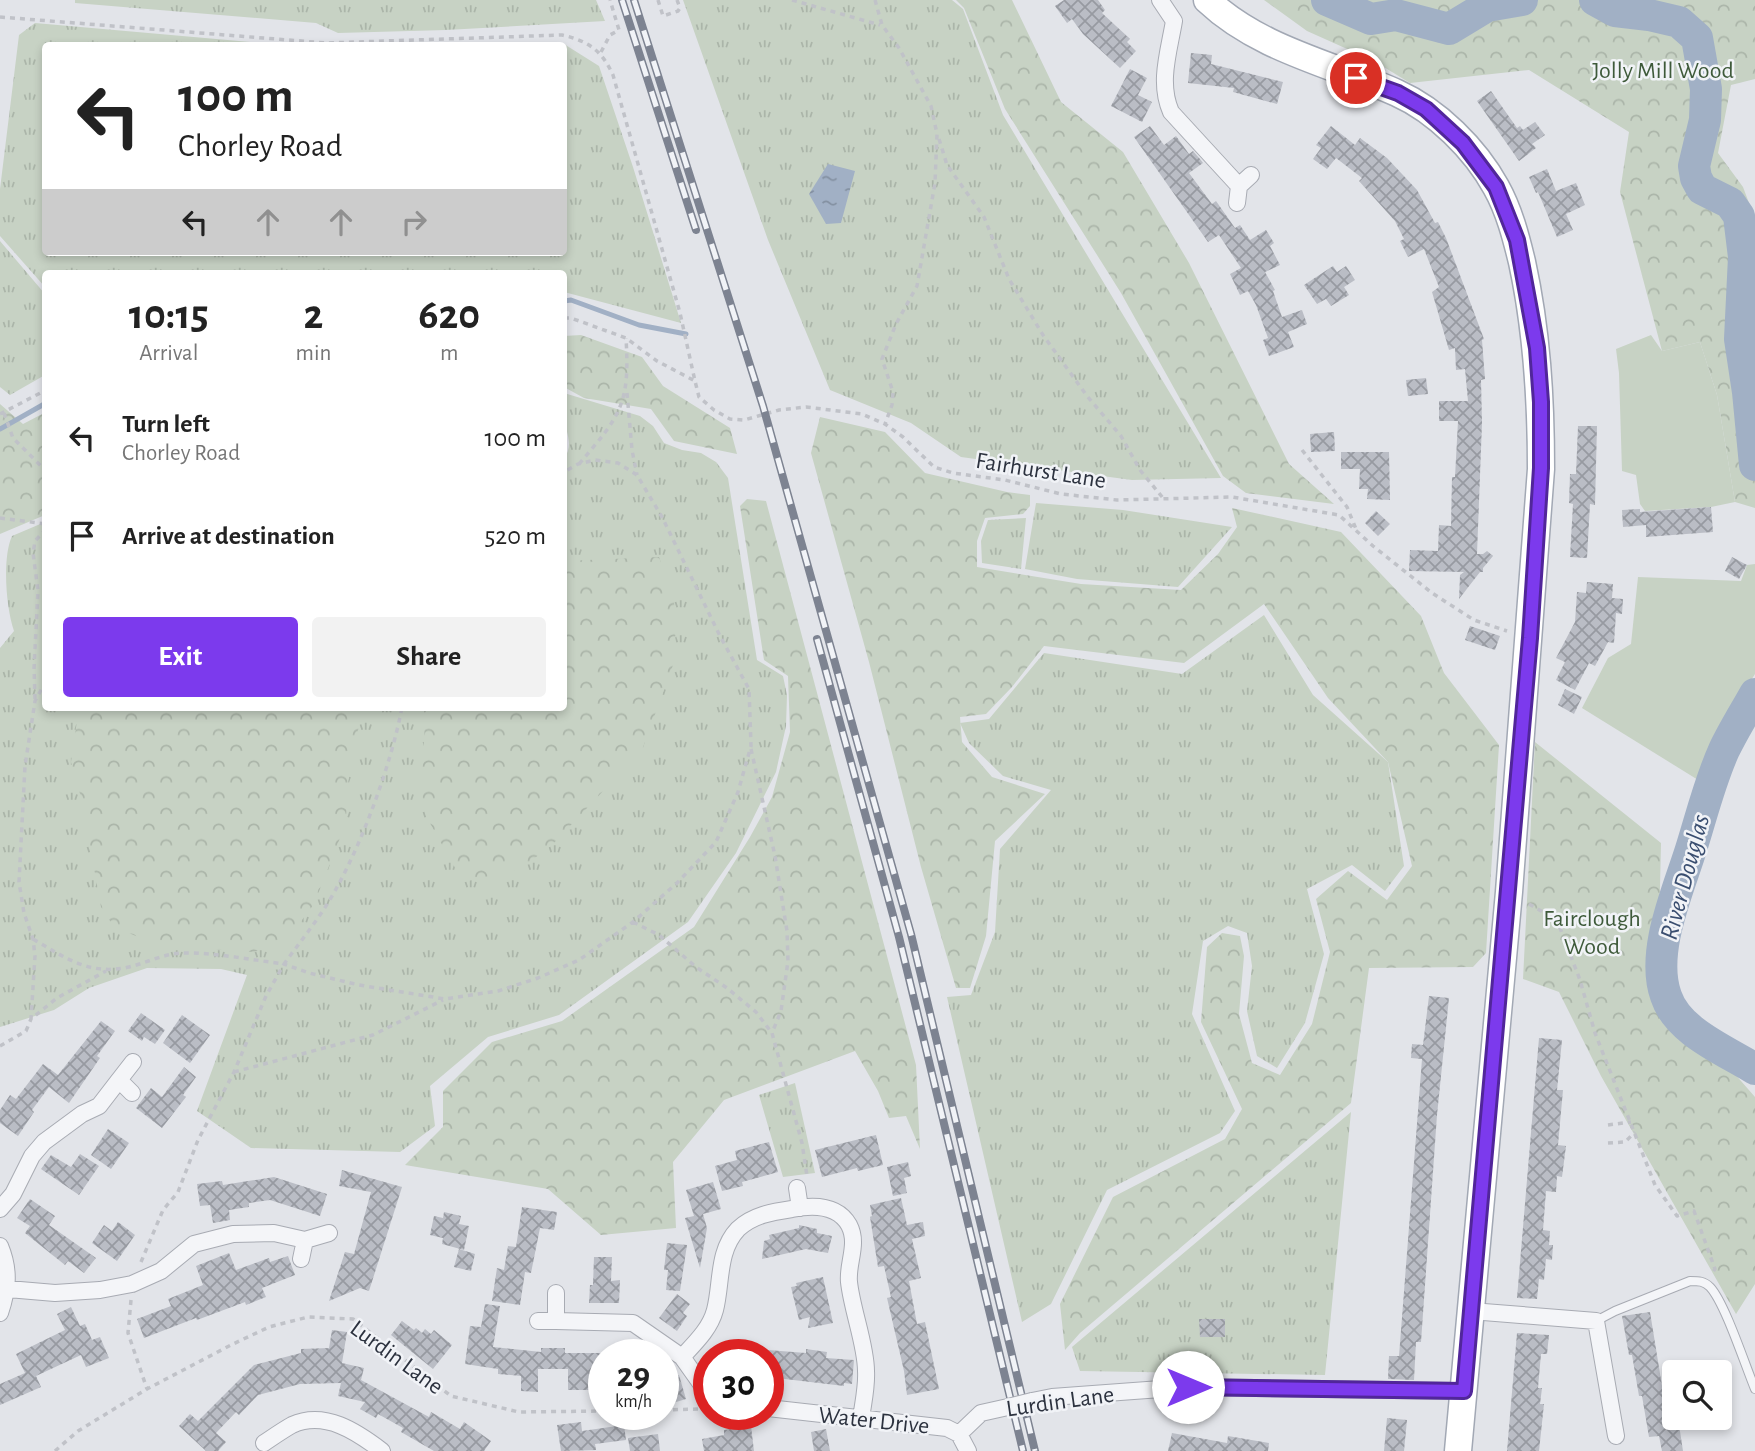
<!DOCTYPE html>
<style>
:root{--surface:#fff;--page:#f2f2f2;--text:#222;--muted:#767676;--accent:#7c3aed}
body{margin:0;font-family:"Alegreya Sans",sans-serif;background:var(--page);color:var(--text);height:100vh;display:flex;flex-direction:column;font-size:26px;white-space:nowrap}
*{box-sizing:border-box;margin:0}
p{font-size:23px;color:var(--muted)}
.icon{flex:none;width:38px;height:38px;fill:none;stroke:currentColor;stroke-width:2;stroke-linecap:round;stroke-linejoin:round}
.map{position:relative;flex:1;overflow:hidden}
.panel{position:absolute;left:42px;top:270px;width:525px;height:441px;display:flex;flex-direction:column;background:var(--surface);border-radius:7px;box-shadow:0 4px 10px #0003}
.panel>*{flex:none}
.guide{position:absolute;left:42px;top:42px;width:525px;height:214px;border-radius:7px;box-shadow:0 4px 10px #0003;background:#fff;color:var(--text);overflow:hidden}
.controls{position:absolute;left:1662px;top:1360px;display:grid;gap:14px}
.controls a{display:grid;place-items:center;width:70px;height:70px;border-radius:7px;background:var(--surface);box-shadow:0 4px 10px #0003;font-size:35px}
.speed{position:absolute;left:588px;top:1339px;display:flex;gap:14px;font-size:35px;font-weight:700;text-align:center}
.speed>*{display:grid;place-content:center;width:91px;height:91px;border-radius:50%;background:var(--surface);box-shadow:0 4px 10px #0003;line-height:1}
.speed small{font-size:18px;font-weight:400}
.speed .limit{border:10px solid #d22;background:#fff;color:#111}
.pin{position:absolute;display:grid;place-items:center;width:60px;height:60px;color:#fff;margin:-30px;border:4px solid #fff;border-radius:50%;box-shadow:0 2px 7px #0007}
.me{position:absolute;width:77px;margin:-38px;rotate:90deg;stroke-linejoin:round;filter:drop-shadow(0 0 5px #0008)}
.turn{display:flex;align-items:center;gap:24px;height:147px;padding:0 21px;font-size:32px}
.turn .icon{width:91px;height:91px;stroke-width:2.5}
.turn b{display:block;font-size:49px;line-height:60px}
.lanes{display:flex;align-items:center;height:66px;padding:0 21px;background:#0003;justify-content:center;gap:35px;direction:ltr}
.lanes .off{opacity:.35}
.eta{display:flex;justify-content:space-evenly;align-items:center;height:119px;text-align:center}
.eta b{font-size:42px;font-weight:700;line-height:49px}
.button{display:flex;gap:14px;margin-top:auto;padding:14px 21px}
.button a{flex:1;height:80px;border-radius:7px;background:var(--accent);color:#fff;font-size:28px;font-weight:700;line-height:80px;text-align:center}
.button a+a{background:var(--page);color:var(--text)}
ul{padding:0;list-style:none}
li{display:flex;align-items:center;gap:21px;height:98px;padding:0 21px}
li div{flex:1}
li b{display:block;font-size:26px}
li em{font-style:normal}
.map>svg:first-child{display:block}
</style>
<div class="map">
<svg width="1755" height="1451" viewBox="0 0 1755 1451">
<defs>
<pattern id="grass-tufts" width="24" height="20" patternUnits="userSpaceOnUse" patternTransform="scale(1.75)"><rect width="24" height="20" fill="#c7d2c4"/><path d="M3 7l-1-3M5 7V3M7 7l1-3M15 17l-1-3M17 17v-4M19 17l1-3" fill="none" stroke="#abb5a9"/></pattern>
<pattern id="forest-crowns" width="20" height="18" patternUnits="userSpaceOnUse" patternTransform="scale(1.75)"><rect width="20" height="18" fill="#c7d2c4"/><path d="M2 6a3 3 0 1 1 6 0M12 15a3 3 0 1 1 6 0" fill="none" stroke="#abb5a9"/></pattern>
<pattern id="water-ripples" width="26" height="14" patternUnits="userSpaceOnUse" patternTransform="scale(1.75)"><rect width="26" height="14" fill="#a1b0c5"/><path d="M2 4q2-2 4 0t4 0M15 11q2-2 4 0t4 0" fill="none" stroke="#8390a1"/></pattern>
<pattern id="building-cross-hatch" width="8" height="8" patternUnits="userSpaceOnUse" patternTransform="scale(1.75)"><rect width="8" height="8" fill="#babdc5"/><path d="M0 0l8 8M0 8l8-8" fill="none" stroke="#979aa1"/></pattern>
</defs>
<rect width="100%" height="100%" fill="#e2e4e9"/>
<path fill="url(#grass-tufts)" d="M75 0H596L605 21 446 30 338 33 316 23 75 3Z
M683 0H952L963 9 1003 115 1221 478 1132 480 961 457 911 423 830 390 768 240Z
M35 23 285 45 46 46V252H564V46L510 45 564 44 599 66 633 167 681 323 564 292V273H46L45 287 0 236V189L19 35Z
M0 241 45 294V375L10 395 0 387Z
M564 393 640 416 653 426 664 443 682 450 701 453 716 462 728 478 757 660 783 676 787 695 786 726 776 772 736 853 688 922 559 1015 488 1037 430 1086 435 1126 400 1152 251 1148 197 1111 247 975 221 969 147 968 89 988 54 1010 0 1027V648L14 631C6 608 2 558 12 536L45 522 46 707H564V459C574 444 566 433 564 418 562 411 564 401 564 393Z
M1036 503 1123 510 1232 527 1178 587 1077 579 1025 569Z
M1026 518 1021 569 982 563 981 541 988 520Z
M1264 615 1313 695 1388 762 1404 866 1385 891 1352 865 1307 889 1324 954 1305 1023 1277 1068 1257 1056 1247 1011 1252 966 1247 933 1228 926 1203 941 1192 1014 1235 1111 1220 1133 1107 1190 1051 1304 1022 1322 947 997 971 995 995 932 1000 849 1051 790 1003 776 969 743 960 723 989 719 1044 653 1182 674Z
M795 1083 815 1173 783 1177 759 1095Z
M1351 1112 1325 1375 1080 1371 1072 1347Z"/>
<path fill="url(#forest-crowns)" d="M956 0H1012L1061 102 1123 152 1189 263 1289 464 1334 504 1246 493 1223 476 1121 293 1005 109 964 8Z
M1264 0H1755V79L1731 85 1718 153 1743 187 1755 219V508L1735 502 1717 395 1700 342 1662 351 1620 192 1629 132 1529 70 1410 83 1374 61 1307 31Z
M581 335 642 357 663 386 730 428 737 454 674 441 651 409 584 398 564 387V336Z
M0 404 23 424 46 412 45 515 0 534Z
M820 417 885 432 925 473 1007 492 1030 495V506L1023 514 985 518 977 541V567L1081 584 1181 590 1218 554 1237 527 1232 508 1341 532 1421 616 1444 673 1499 745 1486 953 1473 967 1369 968 1351 1103 1080 1333 1065 1350 1060 1304 1113 1197 1225 1139 1242 1109 1201 1022 1207 947 1222 933 1240 936 1244 956 1239 1014 1252 1063 1280 1075 1312 1024 1330 952 1316 899 1348 871 1387 900 1412 866 1388 762 1328 698 1264 604 1184 663 1044 646 1012 687 986 714 960 717 962 742 992 777 1045 794 995 841 986 936 970 988H956L921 867 869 662 811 453Z
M747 499 766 501 916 1065 920 1149 906 1116 889 1118 878 1091 855 1051 724 1100 673 1162 676 1228 601 1235 548 1189 405 1165 443 1127V1091L492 1042 562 1021 694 927 750 837 772 797 790 732 788 676 764 660 740 506Z
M659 557 674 600 676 657 642 750 552 845 520 869 463 882 426 816 421 789 426 707H564V561Z
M79 707H356L361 715 347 788 346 823 314 904 287 940 254 952 172 946 136 936 114 927 101 907 82 801 71 762Z
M1535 742 1661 843 1659 932 1693 1026 1755 1097V1284L1736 1314 1601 1076 1559 992 1523 979Z"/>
<path fill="#c7d2c4" d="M1651 335 1662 351 1700 342 1717 395 1735 502 1711 507 1645 511 1640 504 1636 475 1622 471 1619 373 1616 349Z
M1755 564V674L1733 709 1714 747 1703 783 1582 708 1608 658 1631 644 1638 577 1741 581 1747 565Z"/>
<path fill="url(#water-ripples)" d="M828 164 855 171 841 223 826 224 809 194Z"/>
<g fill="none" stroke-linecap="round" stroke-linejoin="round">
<path stroke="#a1b0c5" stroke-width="5" d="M564 301 571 300 639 325 686 334
M0 429 46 403"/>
<path stroke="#a1b0c5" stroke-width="32" d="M1327 0 1371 19 1396 15 1449 29 1487 6 1522 0
M1595 0 1615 11 1649 15 1679 22 1697 38 1706 89 1705 120 1694 166 1696 178 1702 189 1730 203 1739 216 1744 257 1740 339 1748 392 1755 465
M1755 694C1745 712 1733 731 1724 750 1710 781 1702 814 1692 846 1679 889 1650 951 1666 996 1678 1032 1725 1050 1755 1069"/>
</g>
<path fill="url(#building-cross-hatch)" d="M1064 0H1098L1105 10 1102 13 1130 39 1127 42 1136 51 1120 68 1083 34 1072 19 1067 23 1055 6Z
M1191 53 1212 55 1211 64 1283 82 1277 104 1233 92 1234 88 1188 83Z
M1130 69 1147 78 1138 95 1152 102 1142 122 1111 106Z
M1491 91 1517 128 1520 126 1523 130 1535 122 1545 135 1532 144 1536 148 1519 161 1477 101Z
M1150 126 1164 145 1176 136 1189 154 1193 151 1200 159 1203 163 1189 173 1212 204 1216 201 1235 228 1240 225 1250 240 1266 230 1274 243 1270 246 1280 265 1265 272 1275 290 1273 291 1282 317 1302 310 1307 324 1288 332 1294 347 1269 356 1263 340 1268 338 1256 305 1248 291 1240 295 1230 274 1241 268 1219 235 1208 242 1134 137Z
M1331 126 1355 145 1360 138 1387 158 1417 190 1435 223 1438 222 1446 238 1484 339 1482 340 1485 379 1481 380 1482 423 1477 554H1483L1487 551 1493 556 1483 568V572H1480L1459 599 1460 575 1464 572 1409 571 1410 550 1438 551 1439 525 1451 526 1452 477H1455L1458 421H1439V401H1468L1465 369 1456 370 1455 348 1449 350 1432 292 1439 287 1424 249 1408 257 1400 241 1404 239 1395 221 1359 181 1362 178 1336 158 1327 169 1313 159 1321 148 1316 145Z
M1547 169 1556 191 1576 183 1585 205 1566 214 1573 230 1557 237 1538 192 1536 193 1529 177Z
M1333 266 1337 272 1346 266 1355 280 1344 287 1349 295 1331 306 1326 299 1317 304 1304 285Z
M1426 378 1428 394 1408 396 1406 380Z
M1578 426H1597L1595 505 1590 504 1587 558 1570 557 1573 504 1569 503 1570 474H1576Z
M1334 432 1335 451 1311 452 1310 434Z
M1341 452H1389L1390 500 1367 499 1368 489H1359L1360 469H1341Z
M1711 507 1713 532 1646 537V525L1623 527 1622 510 1640 509V512Z
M1376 511 1390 524 1378 536 1365 523Z
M1732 557 1747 565 1739 579 1725 571Z
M1587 582 1613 584 1612 598 1623 599 1622 614 1616 613 1614 643 1608 642 1595 666 1589 663 1575 690 1556 680 1565 662 1556 658 1575 622 1577 592 1586 593Z
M1470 626 1500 636 1495 650 1465 640Z
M1565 689 1582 697 1574 714 1558 705Z
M1429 996 1449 998 1437 1115 1421 1342H1416L1414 1380 1388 1379 1389 1356H1399L1422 1059 1411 1058 1412 1044 1423 1045Z
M141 1013 165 1030 155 1044 144 1037 142 1041 128 1031Z
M182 1015 210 1035 190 1063 163 1043Z
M101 1021 115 1031 97 1056 100 1058 69 1103 49 1087 32 1110 34 1112 18 1136 0 1123V1110L10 1095 16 1099 43 1064 58 1075Z
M1539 1038 1562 1040 1557 1090H1563L1558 1145 1566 1146 1562 1177 1557 1176 1556 1192 1546 1191 1543 1230 1550 1231 1549 1245H1553L1552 1260 1546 1259 1544 1280 1539 1279 1537 1299 1517 1298Z
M184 1067 196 1077 183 1095 186 1097 162 1128 136 1108 151 1088 162 1097Z
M108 1129 129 1143 111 1169 91 1155Z
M876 1135 883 1165 858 1171 857 1168 822 1177 815 1150Z
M769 1142 778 1172 742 1182 743 1186 722 1191 715 1166 737 1160 735 1151Z
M80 1154 99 1166 79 1195 41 1169 51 1155 71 1167Z
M908 1162 911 1176 904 1178 907 1193 893 1196 887 1167Z
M342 1170 402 1187 369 1291 360 1288 329 1301 345 1252 354 1254 371 1192 339 1186Z
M274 1177 327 1194 320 1216 270 1200 249 1203V1207L229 1210 230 1220 213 1223 210 1205 200 1206 197 1184 222 1181 223 1185Z
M713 1182 721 1209 703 1214 707 1228 700 1268 685 1218 694 1216 686 1190Z
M901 1198 907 1225 923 1222 925 1236 912 1239 921 1278 909 1281 917 1324 925 1322 939 1389 907 1395 904 1371 887 1298 891 1297 884 1266 878 1267 870 1217 872 1216 870 1205Z
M30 1199 55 1216 49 1225 96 1258 84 1273 68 1261 65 1265 25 1233 30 1226 17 1218Z
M522 1207 557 1212 554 1230 540 1228 531 1273 525 1272 520 1305 492 1301 497 1268 504 1270 508 1246 516 1247Z
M444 1212 461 1216 459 1224 469 1226 464 1250 442 1244 443 1238 430 1235 434 1216 443 1218Z
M118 1222 135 1235 117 1261 92 1243 104 1225 112 1231Z
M799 1225 817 1229V1233L832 1236 828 1253 806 1249 762 1259 764 1241 770 1239 769 1235 799 1228Z
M667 1243 687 1245 680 1291 666 1290 668 1270H664Z
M459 1249 475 1254 471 1271 454 1267Z
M229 1253 236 1270 269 1258 270 1262 288 1256 295 1275 262 1288 266 1297 246 1305 245 1302 197 1320 196 1318 144 1338 137 1319 171 1306 168 1299 203 1285 196 1266Z
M594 1257H612L611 1281 620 1280 619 1303H589L590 1285H593Z
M823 1277 833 1323 808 1328 810 1317 799 1320 791 1287 797 1286 796 1283Z
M677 1294 690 1304 683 1313 687 1316 677 1331 659 1318Z
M485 1304 500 1306 493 1347 541 1352V1348H565V1353H604L603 1390H568V1369H538V1392L521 1391V1376L498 1374V1369L465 1364 470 1326 481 1327Z
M71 1307 80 1326 85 1324 92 1340 100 1337 109 1358 86 1367 81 1355 36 1376 41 1387 0 1405V1384L25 1373 16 1354 65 1330 57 1314Z
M1650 1312 1663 1392 1675 1390V1419L1678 1418 1683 1451H1662L1659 1436 1649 1437 1642 1396H1639L1632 1355H1629L1622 1316Z
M1199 1319H1225V1337H1200Z
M402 1321 414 1330 416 1328 422 1333 425 1329 431 1334 434 1330 452 1345 433 1369 391 1335Z
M332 1330 347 1332 342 1363 364 1368 361 1380 429 1417 431 1412 460 1429 464 1422 491 1441 484 1451H434L401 1432 403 1428 378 1414 376 1418 360 1409 365 1402 338 1396 341 1383 300 1384 258 1395 239 1415 236 1412 216 1433 226 1442 218 1451H206L179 1426 190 1414 198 1421 254 1365 301 1353V1349L329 1348Z
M1517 1333 1549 1335 1547 1354H1541L1538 1388H1542L1540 1404H1544L1539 1451H1507Z
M806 1349 827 1352 826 1358 854 1360 852 1384 844 1383V1386L768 1377V1350L806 1353Z
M679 1375 686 1399 663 1406V1380Z
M1387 1418 1407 1420 1404 1451H1384Z
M581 1422 582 1431 624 1425 626 1440 595 1444 596 1450 561 1451 557 1425Z
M751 1426 754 1451H704L702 1439 724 1435V1430Z
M826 1429 830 1451H814L811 1432Z
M1172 1433 1227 1443 1228 1436 1269 1443 1268 1451H1168Z
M658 1434 660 1451H630L628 1438Z"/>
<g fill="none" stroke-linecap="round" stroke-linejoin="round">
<g stroke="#a8abb3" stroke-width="10">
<path id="service" d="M1596 1321 1615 1311 1690 1281C1699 1281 1704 1281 1710 1287 1725 1303 1745 1365 1755 1389"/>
</g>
<g stroke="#a8abb3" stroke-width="18">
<path id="minor" d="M1160 0 1174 21C1169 51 1158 83 1171 112L1239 186
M1237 203 1239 186 1251 175
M132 1093 119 1080 133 1062
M797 1188 800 1208
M0 1209 13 1194 32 1156 44 1142 82 1114 99 1106 119 1080
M0 1246C10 1270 8 1289 0 1313
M301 1259 305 1240
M8 1289 55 1293 100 1290 132 1284 161 1271 194 1244 233 1234 274 1233 305 1240 329 1233
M1471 1311 1596 1321 1616 1436
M538 1321H556V1293
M556 1321 633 1323 682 1357 709 1395
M682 1357C695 1343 710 1329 715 1310 722 1283 717 1251 738 1229 753 1215 772 1212 792 1209 812 1205 837 1204 849 1225 859 1244 847 1263 849 1282 852 1310 866 1345 866 1371 867 1387 863 1403 861 1419
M1032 1401 1052 1397 1188 1387 1464 1391
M768 1408 947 1428 959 1434 968 1451
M959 1434 981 1413 1008 1407
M264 1443C273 1437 283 1430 292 1425 325 1410 357 1432 382 1451"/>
</g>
<g stroke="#a2a8b4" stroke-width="29">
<path id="primary" d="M1207 0C1260 50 1333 64 1397 93 1437 111 1475 149 1496 187 1509 210 1516 237 1522 262 1537 331 1541 398 1541 469L1509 892 1458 1451"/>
</g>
<path stroke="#c0c2c8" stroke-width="3.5" stroke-dasharray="5 5" stroke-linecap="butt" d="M658 0 663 16 678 11 680 8 677 0
M792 0 880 25
M875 0 882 25 899 48 931 106 937 134 935 183 917 286 896 324 882 359 893 392 892 405 885 424
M0 17 326 43 562 35C589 41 602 51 613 75L680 313 695 381 699 397 714 410 730 419 744 420 779 410 806 407 862 414 885 424 903 437 934 467 953 473 1005 480 1061 494 1117 500 1232 497 1339 515 1373 546 1432 593 1474 620 1507 631
M601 52 610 35 619 30 610 0
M939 139 947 165 984 217 1009 279 1043 335 1087 396 1121 436 1140 470 1163 498
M564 318H571L626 338 657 361 695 381
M627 393 632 450 637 475
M4 413 13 438 46 471
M0 414 46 390
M1302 450 1347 507 1356 529
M579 464C621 415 630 404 626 338
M0 518 46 524
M46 681 35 701 25 766 19 882 24 913 33 939 35 956 31 1019 57 998 106 971
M35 699 34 668 38 591 33 553 35 541 46 529
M751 749 775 856 787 931 788 961 781 1011 772 1033 802 1143 807 1176
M1529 904 1557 920 1580 980 1595 1033 1655 1185 1677 1216 1694 1211 1715 1269 1711 1275
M633 922 659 935 696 967 727 988 756 1012 772 1033
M33 939C66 958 89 976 129 967 146 963 163 954 181 953 211 952 253 960 284 964 297 946 310 930 322 912 356 862 391 767 402 707
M0 1046 26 1031 31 1019
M234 1072 373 1035 443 1000
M1608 1125 1631 1122
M1608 1143 1625 1142 1635 1132
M141 1262 163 1210 178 1192 198 1140 234 1072 266 996 284 964 309 973 359 985 445 999 498 991 538 978 579 960 633 922 677 883 716 842 738 792 751 746 749 689 720 636 662 517 637 475 618 463 595 460 578 464 564 472
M131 1300 128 1333 147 1389
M663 1410 700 1409
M55 1451 78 1431 147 1389 231 1345 269 1327 308 1317 353 1319 451 1396 519 1412 604 1411"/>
<use href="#service" stroke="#f4f5f8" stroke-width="8"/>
<use href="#minor" stroke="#f4f5f8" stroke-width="16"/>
<use href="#primary" stroke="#fff" stroke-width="26"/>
<g stroke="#7d8391" stroke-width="8">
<path id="rail" d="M622 0 696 230
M634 0 763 406 911 934 1035 1451
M817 639 899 937 1023 1451"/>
</g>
<use href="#rail" stroke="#f1f3f7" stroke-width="5" stroke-dasharray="16" stroke-linecap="butt"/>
<g stroke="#a8abb3" stroke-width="18" stroke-linecap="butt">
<path id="minor-bridge" d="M1008 1407 1032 1401"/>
</g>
<use href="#minor-bridge" stroke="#f4f5f8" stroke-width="16"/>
</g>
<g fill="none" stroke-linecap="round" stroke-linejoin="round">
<g stroke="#51269a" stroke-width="18">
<path id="route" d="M1188 1387 1464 1391 1530 638 1541 468V402L1537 348 1517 240 1496 187 1463 143 1426 109 1398 93 1356 78"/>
</g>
<use href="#route" stroke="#7c3aed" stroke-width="12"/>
</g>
<g text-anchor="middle" stroke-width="5" stroke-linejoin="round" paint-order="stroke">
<g font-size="24" fill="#3e5a3a" stroke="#f1f3f7">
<text x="1663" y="78">Jolly Mill Wood</text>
<text x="1592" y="926">Fairclough<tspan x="1592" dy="28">Wood</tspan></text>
</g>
<g font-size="24" fill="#2c323f" stroke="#f1f3f7">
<text transform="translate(1041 470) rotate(9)" y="8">Fairhurst Lane</text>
<text transform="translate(397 1357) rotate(36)" y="8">Lurdin Lane</text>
<text transform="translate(1060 1401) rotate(-8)" y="8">Lurdin Lane</text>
<text transform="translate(874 1420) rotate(6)" y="8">Water Drive</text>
</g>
<g font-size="26" font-style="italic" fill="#3a4e70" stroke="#f1f3f7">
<text transform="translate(1684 877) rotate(-75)" y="9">River Douglas</text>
</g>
</g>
</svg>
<div class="controls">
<a><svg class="icon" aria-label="search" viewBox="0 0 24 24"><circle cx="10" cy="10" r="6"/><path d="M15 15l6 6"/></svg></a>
</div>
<div class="speed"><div>29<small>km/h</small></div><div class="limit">30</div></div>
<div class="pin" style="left:1356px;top:78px;background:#d93025"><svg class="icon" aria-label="arrive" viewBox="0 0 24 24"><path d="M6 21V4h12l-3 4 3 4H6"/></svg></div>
<svg class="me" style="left:1188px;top:1387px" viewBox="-20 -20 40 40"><circle r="19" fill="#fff"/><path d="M0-13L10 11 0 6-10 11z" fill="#7c3aed"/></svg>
<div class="guide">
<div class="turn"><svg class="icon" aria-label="left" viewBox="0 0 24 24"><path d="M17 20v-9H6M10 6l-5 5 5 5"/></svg><div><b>100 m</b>Chorley Road</div></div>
<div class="lanes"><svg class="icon" aria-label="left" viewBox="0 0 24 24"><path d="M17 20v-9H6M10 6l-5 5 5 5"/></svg><svg class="icon off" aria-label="ahead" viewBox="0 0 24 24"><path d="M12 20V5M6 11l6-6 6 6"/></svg><svg class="icon off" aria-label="ahead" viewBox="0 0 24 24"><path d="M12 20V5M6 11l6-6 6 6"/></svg><svg class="icon off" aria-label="right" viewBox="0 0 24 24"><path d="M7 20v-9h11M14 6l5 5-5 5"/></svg></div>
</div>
<section class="panel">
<div class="eta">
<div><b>10:15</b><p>Arrival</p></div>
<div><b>2</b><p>min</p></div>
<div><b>620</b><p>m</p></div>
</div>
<ul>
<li><svg class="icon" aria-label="left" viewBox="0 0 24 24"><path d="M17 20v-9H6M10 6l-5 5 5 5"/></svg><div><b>Turn left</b><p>Chorley Road</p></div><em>100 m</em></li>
<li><svg class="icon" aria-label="arrive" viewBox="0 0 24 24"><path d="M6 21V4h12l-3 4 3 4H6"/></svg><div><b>Arrive at destination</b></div><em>520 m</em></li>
</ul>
<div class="button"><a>Exit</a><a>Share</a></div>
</section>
</div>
